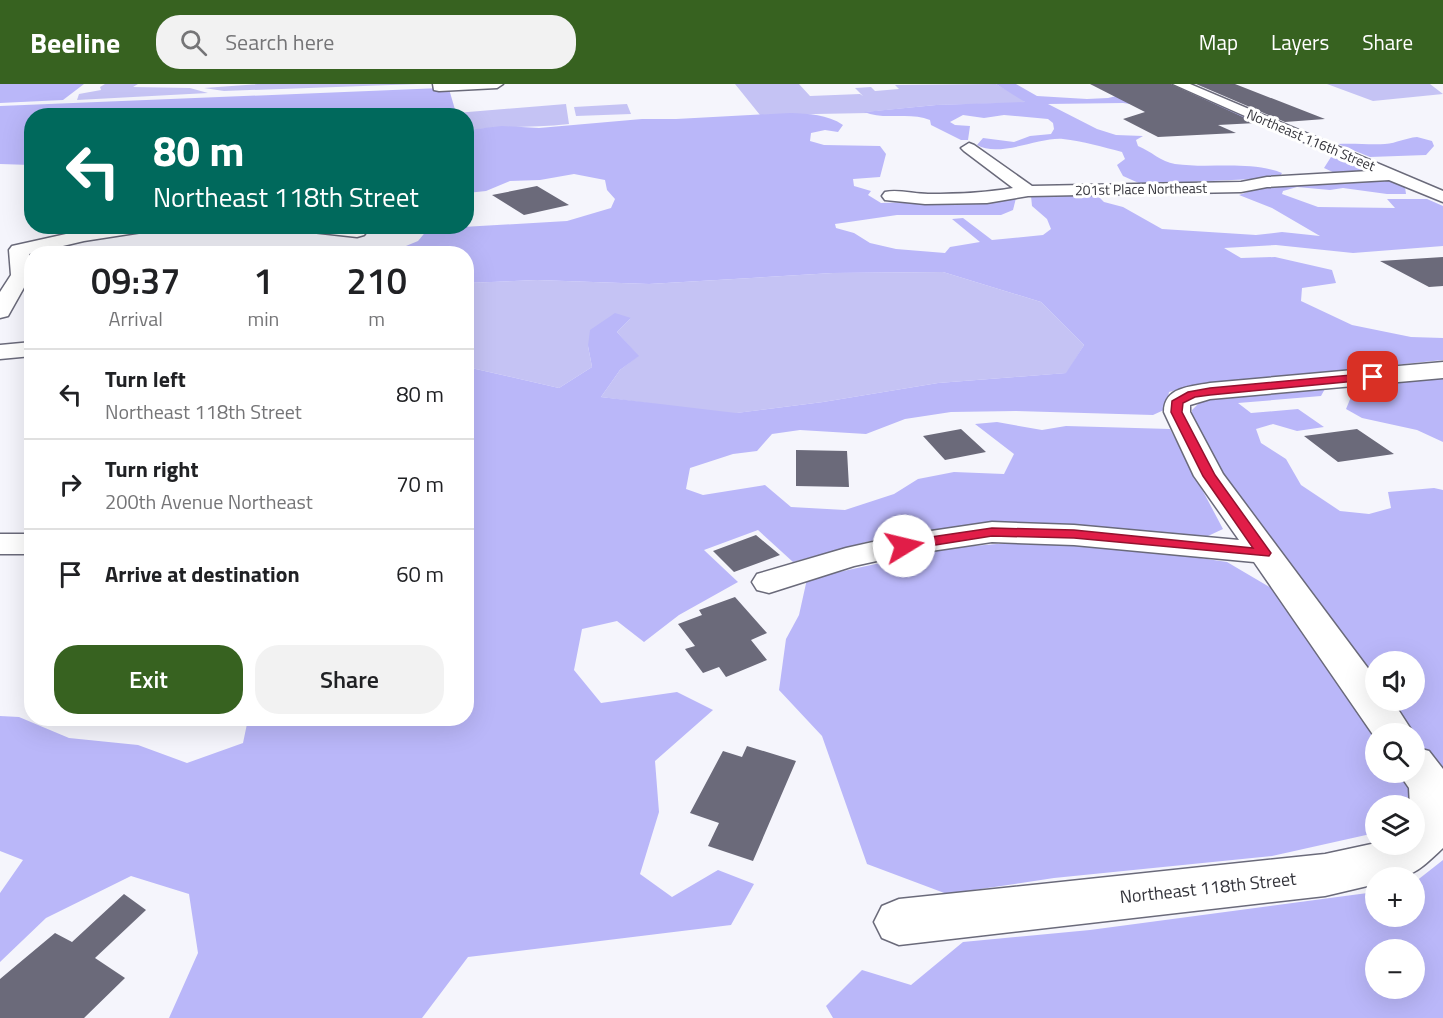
<!DOCTYPE html>
<meta charset="utf-8">
<style>
:root{--surface:#fff;--page:#f2f2f2;--text:#202124;--muted:#757577;--line:#e0e0e0;--accent:#376220}
body{margin:0;font-family:"Titillium Web",sans-serif;background:var(--page);color:var(--text);height:100vh;display:flex;flex-direction:column;font-size:22px;white-space:nowrap}
*{box-sizing:border-box;margin:0}
p{font-size:20px;color:var(--muted)}
.icon{flex:none;width:33px;height:33px;fill:none;stroke:currentColor;stroke-width:2;stroke-linecap:round;stroke-linejoin:round}
.map{position:relative;flex:1;overflow:hidden}
.sheet{position:absolute;left:24px;top:162px;width:450px;height:480px;display:flex;flex-direction:column;background:var(--surface);border-radius:24px;box-shadow:0 6px 24px #0002}
.sheet>*{flex:none}
.hud{position:absolute;left:24px;top:24px;width:450px;height:126px;border-radius:24px;box-shadow:0 6px 24px #0002;background:#00695c;color:#fff;overflow:hidden}
.buttons{position:absolute;left:1365px;top:567px;display:grid;gap:12px}
.buttons a{display:grid;place-items:center;width:60px;height:60px;border-radius:50%;background:var(--surface);box-shadow:0 6px 24px #0002;font-size:30px}
.pin{position:absolute;display:grid;place-items:center;width:51px;height:51px;color:#fff;margin:-26px;border-radius:12px;box-shadow:0 3px 9px #0006}
.me{position:absolute;width:66px;margin:-33px;rotate:81deg;stroke-linejoin:round;filter:drop-shadow(0 0 4px #0008)}
.turn{display:flex;align-items:center;gap:21px;height:126px;padding:0 30px;font-size:27px}
.turn .icon{width:78px;height:78px;stroke-width:2.5}
.turn b{display:block;font-size:42px;line-height:51px}
.eta{display:flex;justify-content:space-evenly;align-items:center;height:102px;text-align:center}
.eta b{font-size:36px;font-weight:600;line-height:42px}
.action{display:flex;gap:12px;margin-top:auto;padding:12px 30px}
.action a{flex:1;height:69px;border-radius:24px;background:var(--accent);color:#fff;font-size:24px;font-weight:600;line-height:69px;text-align:center}
.action a+a{background:var(--page);color:var(--text)}
ul{padding:0;list-style:none}
li{display:flex;align-items:center;gap:18px;height:90px;padding:0 30px;border-top:2px solid var(--line)}
li div{flex:1}
li b{display:block;font-size:22px}
li em{font-style:normal}
header{display:flex;align-items:center;gap:36px;box-sizing:border-box;height:84px;padding:0 30px;background:var(--accent);color:#fff}
header strong{font-size:28px}
nav{display:flex;gap:33px;margin-inline-start:auto;font-size:21px}
.search{width:420px;height:54px;background:var(--page);display:flex;align-items:center;gap:15px;box-sizing:border-box;padding:0 21px;border-radius:24px;color:var(--muted);font-size:22px}
.map>svg:first-child{display:block}
</style>
<header>
<strong>Beeline</strong>
<div class="search"><svg class="icon" aria-label="search" viewBox="0 0 24 24"><circle cx="10" cy="10" r="6"/><path d="M15 15l6 6"/></svg>Search here</div>
<nav><a>Map</a><a>Layers</a><a>Share</a></nav>
</header>
<div class="map">
<svg width="1443" height="934" viewBox="0 0 1443 934">
<rect width="100%" height="100%" fill="#f5f5fc"/>
<path fill="#c5c3f4" d="M105 0H138L133 3 190 4 208 9 77 16 79 10 101 6 100 3Z
M258 0H418L224 7 204 4Z
M735 0H799L810 12 860 10 863 12 855 4 871 3 875 7 899 5 895 1 996 0 1026 17 1021 19 936 21 866 28 869 29 760 31Z
M1327 0H1430L1443 10 1373 17Z
M566 20 569 40C535 44 501 42 467 46L466 32H450L456 29Z
M627 20 631 30 576 32 574 23Z
M943 188 1041 218 1084 261 1067 289 938 299 823 318 729 330 601 313 620 286 638 272 617 248 631 234 588 262 592 283 559 304 467 283 466 199 537 196 649 200 833 189Z"/>
<path fill="#bab7f9" fill-rule="evenodd" d="M0 0H84L63 16 0 19Z
M996 0H1016L1037 12 1087 15 1108 14 1169 0 1251 35 1244 36 1123 19 1048 20 1097 45 1116 51 1143 52 1136 56 1138 62C1151 67 1161 78 1175 80 1211 85 1247 76 1282 89L1279 94 1141 100 1123 92 1117 81 1125 75 1122 68C1103 63 1083 57 1063 55 1039 53 999 74 977 61L983 54 1014 58 1030 52 1051 50 1054 45 1053 39 1048 35 1004 31 984 34 963 31 950 38 955 41 970 42 968 56H961L931 41 930 36C909 27 885 37 864 28L936 21 1025 18Z
M441 4 449 5 456 29 450 32H32L31 81 0 80V22Z
M790 29C809 30 827 30 843 41L838 48 825 46 811 49 810 57 824 61 880 62 886 70 880 93 853 95 854 102 871 107 868 111 881 119 1016 114 1013 126 1001 131H897L835 140 836 144 854 149 870 159 896 165 945 169 950 163 980 158 952 135 963 134 992 156 1043 151 1051 145 1047 135 1032 122 1031 112 1095 109 1104 118 1123 123 1162 145 1256 151 1282 148 1320 152 1272 124 1239 111 1259 104 1283 99 1387 96 1405 103 1406 110H1387L1343 104 1330 106 1297 103 1283 107 1282 110 1318 123 1395 124 1387 115H1427L1443 122V162L1353 169 1276 161 1224 164 1241 174 1275 173 1332 186 1336 199 1302 204 1301 217 1352 241 1411 253 1443 254V276L1190 302 1169 308 1166 325 1153 331 1016 327 951 328 905 335 866 350 800 346 772 350 757 367 733 370 690 384 686 405 703 411 765 401 791 423 845 426 894 410 918 395 954 388 1004 390 1014 370 975 340 997 338 1042 346 1066 342 1170 345 1223 445 1208 452 990 441 870 457 793 478 758 446 704 466 738 498 679 531 644 558 617 537 582 545 574 586 601 619 677 608 713 626 655 677 659 728 640 790 672 813 718 786 754 800 731 841 468 873 422 934H169L198 869 189 810 131 792 46 834 0 878V809L23 776 0 767V632L19 633 69 654 138 661 187 679 243 659 248 635 466 634 467 283 559 304 592 283 588 262 590 246 615 229 631 234 617 248 639 272 620 286 601 313 736 329 823 318 938 299 1066 289 1084 261 1041 218 943 188 833 189 649 200 537 196 467 199 466 170 389 169 418 157 428 145 567 137 611 124 615 115 607 106 605 96 574 90 540 96 510 97 486 107 467 109V46L502 42 539 44 642 35H676Z
M1417 53 1432 57 1434 62 1426 71 1370 73 1338 60C1354 59 1370 61 1385 60 1397 59 1405 54 1417 53Z
M1338 72 1362 82V89L1337 90 1324 84 1331 73Z
M1443 293V358L1417 346 1362 334 1346 325 1356 301Z
M1327 301 1321 312 1238 319 1251 329 1298 325 1324 343 1297 347 1273 340 1256 345 1261 359 1286 375 1301 401 1340 427 1369 430 1391 424 1388 408 1434 404 1443 406V696L1415 655 1414 650 1411 649 1388 617 1414 616V578H1376L1375 599 1237 416 1191 344 1192 326 1201 317 1228 310Z
M1034 457 1127 463 1227 478 1278 508 1376 650V688L1404 689 1414 705 1412 721 1376 722 1375 749 1272 772 1054 794 947 810 867 780 822 652 779 606 786 555 799 531 807 495 949 464Z
M1443 776V934H833L826 922 862 886 911 901 963 858 1090 846 1375 808 1376 832H1414L1415 798ZM1376 866H1414V904H1376Z"/>
<path fill="#6b6a7a" d="M1090 0H1171L1256 39 1218 41 1236 49 1158 53 1123 35 1145 28Z
M1196 0H1235L1325 35 1285 38Z
M537 102 569 121 524 131 492 111Z
M1443 173V202L1429 203 1380 177Z
M961 345 986 368 945 376 923 352Z
M1357 345 1394 370 1338 378 1304 352Z
M796 366 847 367 849 403 796 402Z
M756 451 780 471 734 488 713 467Z
M735 513 767 549 751 556 767 576 726 593 719 583 703 589 685 565 695 562 678 540 702 531 699 526Z
M747 662 796 677 753 777 708 762 719 739 690 729 723 667 742 673Z
M124 810 146 826 95 874 125 894 84 934H0V895L55 849 72 858Z"/>
<g fill="none" stroke-linecap="round" stroke-linejoin="round">
<g stroke="#6a6a7a" stroke-width="3">
<path id="minor" d="M433 0H503L497 4 439 7 434 6Z
M1173 0H1190L1443 107V118L1389 96 1267 103 1241 108 1028 112 987 119 925 120 885 116 882 112 885 108C898 105 914 110 928 110 956 110 985 109 1013 104L964 67 961 64 969 59 974 61 1032 102 1241 98 1267 93 1369 87Z
M102 142H151L149 146 142 148 84 157 29 170 31 191 8 232 0 234V208L11 191 9 166 12 162Z
M303 142H362L367 147 364 151 357 153 312 148 305 146Z
M32 258V272L0 275V261Z
M1443 278V294L1210 315 1190 321V328L1223 390 1376 595V616H1392L1414 650H1376V655L1254 478 1074 461 992 458 904 471 854 482 769 509 757 506 752 498 757 490 846 464 904 451 992 438 1074 441 1239 456 1194 392 1164 328C1164 303 1189 303 1210 299Z
M0 450H32V470H0Z
M1414 663 1429 667 1443 685V764C1416 789 1413 794 1376 794V800L1325 812 899 861 882 854 874 838 882 822 899 815 1325 770 1376 759 1414 760V722H1410L1409 704 1398 688H1414Z"/>
</g>
<use href="#minor" fill="#fff" fill-rule="evenodd"/>
</g>
<path fill="#e11d48" stroke="#92132f" stroke-width="1.5" d="M1373 289 1378 293 1377 295 1210 311 1195 313 1183 319 1182 328 1215 391 1271 469 1269 472 1074 454 992 452 904 466 897 462 904 457 992 444 1074 446 1253 464 1203 392 1171 328 1172 317 1188 308 1210 304Z"/>
<g text-anchor="middle" stroke-width="6" stroke-linejoin="round" paint-order="stroke">
<g font-size="14" fill="#34343b" stroke="#fff">
<text transform="translate(1311 56) rotate(23)" y="5">Northeast 116th Street</text>
<text transform="translate(1141 105) rotate(-1)" y="5">201st Place Northeast</text>
</g>
<g font-size="18" fill="#34343b" stroke="#fff">
<text transform="translate(1208 804) rotate(-6)" y="6">Northeast 118th Street</text>
</g>
</g>
</svg>
<div class="buttons">
<a><svg class="icon" aria-label="sound" viewBox="0 0 24 24"><path d="M4 9h4l5-4v14l-5-4H4zM17 9q2 3 0 6"/></svg></a>
<a><svg class="icon" aria-label="search" viewBox="0 0 24 24"><circle cx="10" cy="10" r="6"/><path d="M15 15l6 6"/></svg></a>
<a><svg class="icon" aria-label="layers" viewBox="0 0 24 24"><path d="M12 4l9 5-9 5-9-5zM3 14l9 5 9-5"/></svg></a>
<a>+</a>
<a>−</a>
</div>
<div class="pin" style="left:1373px;top:293px;background:#d93025"><svg class="icon" aria-label="arrive" viewBox="0 0 24 24"><path d="M6 21V4h12l-3 4 3 4H6"/></svg></div>
<svg class="me" style="left:904px;top:462px" viewBox="-20 -20 40 40"><circle r="19" fill="#fff"/><path d="M0-13L10 11 0 6-10 11z" fill="#e11d48"/></svg>
<div class="hud">
<div class="turn"><svg class="icon" aria-label="left" viewBox="0 0 24 24"><path d="M17 20v-9H6M10 6l-5 5 5 5"/></svg><div><b>80 m</b>Northeast 118th Street</div></div>
</div>
<section class="sheet">
<div class="eta">
<div><b>09:37</b><p>Arrival</p></div>
<div><b>1</b><p>min</p></div>
<div><b>210</b><p>m</p></div>
</div>
<ul>
<li><svg class="icon" aria-label="left" viewBox="0 0 24 24"><path d="M17 20v-9H6M10 6l-5 5 5 5"/></svg><div><b>Turn left</b><p>Northeast 118th Street</p></div><em>80 m</em></li>
<li><svg class="icon" aria-label="right" viewBox="0 0 24 24"><path d="M7 20v-9h11M14 6l5 5-5 5"/></svg><div><b>Turn right</b><p>200th Avenue Northeast</p></div><em>70 m</em></li>
<li><svg class="icon" aria-label="arrive" viewBox="0 0 24 24"><path d="M6 21V4h12l-3 4 3 4H6"/></svg><div><b>Arrive at destination</b></div><em>60 m</em></li>
</ul>
<div class="action"><a>Exit</a><a>Share</a></div>
</section>
</div>
